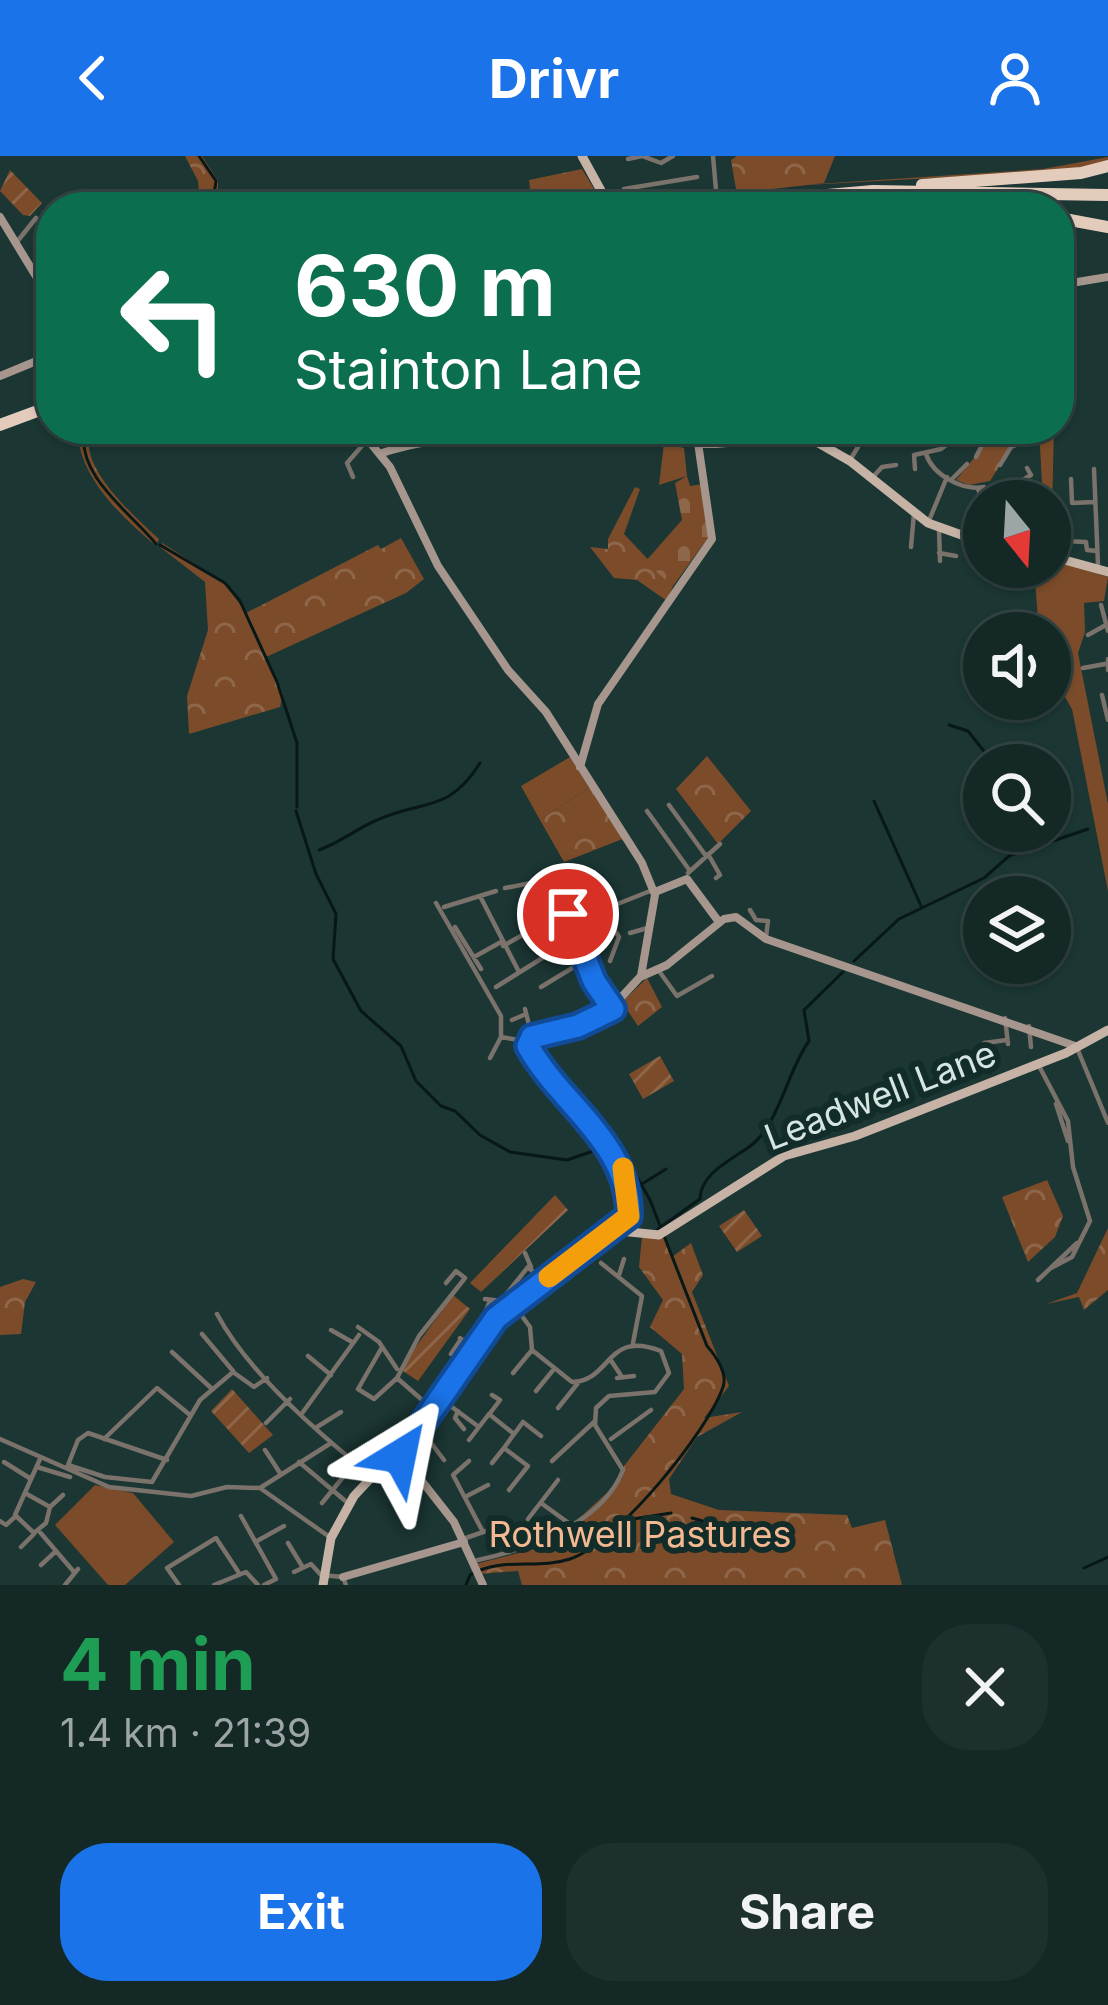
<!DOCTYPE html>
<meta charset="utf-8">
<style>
:root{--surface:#142826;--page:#1d302e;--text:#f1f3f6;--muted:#9da6a7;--line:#334443;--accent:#1a73e8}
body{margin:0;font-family:Inter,sans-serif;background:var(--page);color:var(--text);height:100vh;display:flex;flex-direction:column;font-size:45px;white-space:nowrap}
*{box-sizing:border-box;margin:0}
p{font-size:39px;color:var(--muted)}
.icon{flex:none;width:66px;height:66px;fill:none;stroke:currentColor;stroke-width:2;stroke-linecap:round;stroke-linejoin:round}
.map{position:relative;height:1429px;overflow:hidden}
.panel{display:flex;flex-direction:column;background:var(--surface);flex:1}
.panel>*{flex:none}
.top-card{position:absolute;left:36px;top:36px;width:1038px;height:252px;border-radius:48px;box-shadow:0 3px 9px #0004,0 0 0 3px var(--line);background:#0b6e4f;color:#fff;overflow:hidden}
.needle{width:78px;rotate:162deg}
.tools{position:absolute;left:963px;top:324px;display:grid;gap:24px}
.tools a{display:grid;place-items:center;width:108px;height:108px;border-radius:50%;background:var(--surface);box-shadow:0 3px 9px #0004,0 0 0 3px var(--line);font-size:60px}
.pin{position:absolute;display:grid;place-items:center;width:102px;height:102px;color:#fff;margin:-51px;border:6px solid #fff;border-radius:50%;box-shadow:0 3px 12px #0007}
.me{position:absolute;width:132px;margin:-66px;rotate:35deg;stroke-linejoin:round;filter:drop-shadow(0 0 9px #0008)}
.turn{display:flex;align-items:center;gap:42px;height:252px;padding:0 60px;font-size:54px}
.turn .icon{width:156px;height:156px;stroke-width:2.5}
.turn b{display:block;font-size:84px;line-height:102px}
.round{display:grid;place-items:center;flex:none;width:126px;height:126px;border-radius:48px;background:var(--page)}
.overview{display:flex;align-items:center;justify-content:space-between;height:204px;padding:0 60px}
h1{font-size:72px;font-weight:700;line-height:90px;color:#1e9e55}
.button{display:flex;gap:24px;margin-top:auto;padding:24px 60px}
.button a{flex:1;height:138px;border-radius:48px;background:var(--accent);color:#fff;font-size:48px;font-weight:700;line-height:138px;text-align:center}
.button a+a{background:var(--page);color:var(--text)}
header{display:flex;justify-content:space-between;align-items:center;height:156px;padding:0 60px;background:var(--accent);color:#fff;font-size:54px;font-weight:700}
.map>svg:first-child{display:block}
</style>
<header><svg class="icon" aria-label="back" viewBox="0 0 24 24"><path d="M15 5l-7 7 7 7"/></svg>Drivr<svg class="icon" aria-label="person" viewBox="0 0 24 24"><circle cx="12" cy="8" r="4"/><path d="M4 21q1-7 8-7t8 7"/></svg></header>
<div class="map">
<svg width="1108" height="1429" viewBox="0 0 1108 1429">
<defs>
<pattern id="forest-crowns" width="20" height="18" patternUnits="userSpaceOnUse" patternTransform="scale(3)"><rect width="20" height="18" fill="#7c4c2a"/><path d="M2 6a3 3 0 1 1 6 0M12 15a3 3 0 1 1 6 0" fill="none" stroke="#8e6649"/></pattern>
<pattern id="cemetery-stones" width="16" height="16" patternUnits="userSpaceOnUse" patternTransform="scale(3)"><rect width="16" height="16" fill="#7c4c2a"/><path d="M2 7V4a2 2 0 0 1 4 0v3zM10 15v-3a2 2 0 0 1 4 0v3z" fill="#8e6649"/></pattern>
<pattern id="garden-furrows" width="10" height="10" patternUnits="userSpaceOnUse" patternTransform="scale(3)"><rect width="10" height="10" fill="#7c4c2a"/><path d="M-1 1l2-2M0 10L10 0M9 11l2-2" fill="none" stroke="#8e6649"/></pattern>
</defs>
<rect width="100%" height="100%" fill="#1b3633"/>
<path fill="#7c4c2a" d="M1108 1V7L1092 13 771 31 1043 13Z
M1039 273H1054L1051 395 1050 345H1043Z
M1050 403 1108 421 1104 445 1084 447 1085 476 1078 497 1108 648V735L1072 553 1050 516V477H1039L1034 411H1050Z
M570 601 590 631 540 664 521 630Z
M95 1329 133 1337 174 1386 125 1429H108L55 1369Z"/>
<path fill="url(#forest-crowns)" d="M185 0H202L218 25V51H200L198 25Z
M737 0H835L824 27 617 51 736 33 731 4Z
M582 13 605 51H532L529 24Z
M77 273H94C70 304 137 363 159 383L156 390C120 359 80 323 77 273Z
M664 287 684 292 687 320 659 329Z
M1001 287 1010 293 990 325 969 329 956 324 984 290Z
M635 331 640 333 624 378 673 430 667 445 637 424 614 422 590 391 608 393V383Z
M401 382 424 423 406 437 266 501 283 538 280 551 189 578 187 540 208 474 205 426 160 391 162 387 225 427 246 457 378 389 381 393Z
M707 600 751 655 718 688 676 633Z
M590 631 625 682 564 706 540 664Z
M647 822 662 851 638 870 622 846Z
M1047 1024 1063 1060 1055 1081 1028 1106 1002 1041Z
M1108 1072V1134L1084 1154 1079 1141 1046 1148 1077 1137Z
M642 1081H663L672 1101 691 1087 703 1119 692 1136 729 1230 704 1262 742 1256 697 1281 669 1323 671 1338 719 1354 847 1359 852 1372 885 1364 902 1429H522L518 1415 479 1418 476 1408 538 1392 563 1377 622 1323 624 1310 684 1233 682 1198 650 1171 663 1144 639 1111Z
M23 1123 36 1126 25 1146 21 1178 0 1179V1131Z"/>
<path fill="url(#cemetery-stones)" d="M687 320 690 330 703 328 710 379 673 430 645 406 682 364 675 327Z"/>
<path fill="url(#garden-furrows)" d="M10 14 42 47 30 60 23 59 0 35Z
M660 900 674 925 643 943 629 918Z
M555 1039 568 1054 481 1136 470 1127Z
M744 1054 762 1080 737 1096 719 1070Z
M453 1139 470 1153 418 1225 400 1213Z
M232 1233 273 1279 249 1297 211 1255Z"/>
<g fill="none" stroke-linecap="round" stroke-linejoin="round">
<path stroke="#071816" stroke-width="3" d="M199 0 216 25 212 51
M85 273C74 318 131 357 156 388
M160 389 225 427 240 445 277 526 297 587V651
M949 569 968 575 995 609
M874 645 922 752
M296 655 316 718 336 758 333 803 361 855 401 890 416 925 441 950 455 955 480 979 510 996 567 1004 602 992
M1013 675 1020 696
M319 694C341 686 356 673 377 664 423 643 448 658 480 607
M854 805 899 763 984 722 1009 700 1088 673
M642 1028 666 1013
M658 1073 700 1043C700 1018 732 1003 749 991 779 970 787 915 809 885L804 854 843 816
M692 1362 776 1386
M627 1364 671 1357
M1084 1412 1108 1401
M466 1429 470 1419C502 1400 537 1414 570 1403 617 1388 708 1275 723 1231 728 1217 715 1199 707 1190L650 1044 629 1007"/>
<path stroke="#7b726c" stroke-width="4.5" d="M713 0 716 34
M628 3 642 0 661 7 673 0
M624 33 697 21
M16 87 36 62 41 66
M730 273 733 287
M972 273 987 288 1000 283 1004 273
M1000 283 1011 291 1030 283
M926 298C933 319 962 335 984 331
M976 301 983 287
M850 304 869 273
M1000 309 1011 291
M915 313 914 299 941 293 968 273
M1094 313 1098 409
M353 321 347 307 368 283
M872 322 882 311 896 309
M952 323 967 308
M1071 323 1072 347 1095 346
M978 333 984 348
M1025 345 1018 327 1031 319 1027 312
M928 367 947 321
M1065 369 1066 385
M939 373 940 405
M1063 385 1086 386 1087 394 1097 395
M911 391 914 357
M939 397 956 400
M1101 449 1108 475
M1088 479 1104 470
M1108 503V514
M1083 512 1105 508
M1102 539 1108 564
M669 649 706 700
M647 655 690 715
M708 698 720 719 716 722
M594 716 610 748 608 764 619 781 610 805
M688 717 720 688
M505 732 531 727 545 764
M480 740 519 816
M436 747 501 860V881L490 902
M444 751 496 735
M610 751 655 733
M750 754 756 764 768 765 766 781
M455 771 481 813
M630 777 651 771
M503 790 565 755 594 825 613 853
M552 795 581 786
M474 801 501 786
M659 815 677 840 712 820
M496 831 544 801
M541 831 587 803
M525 853 532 881
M1005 862 1008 888
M512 864 526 858
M1029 870 1031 891
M501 881 525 885
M984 887 1007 884
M1077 892 1108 967
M1038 908 1068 965 1073 1011 1090 1065 1072 1101 1051 1112
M1056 948 1068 985
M525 1097 531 1111
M601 1107 642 1140 633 1187
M619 1119 624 1103
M1038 1124 1077 1087
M446 1127 456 1115 465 1122
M485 1143 501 1145 528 1111 543 1125
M217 1158C248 1216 320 1279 372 1320
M482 1164 489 1147
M358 1171 379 1186 397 1213
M331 1174 352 1186
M202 1178 233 1215
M460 1182 476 1193
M465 1185 476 1171
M381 1193 358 1233 374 1243 397 1222
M172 1196 210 1231
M451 1198 461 1183
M308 1200 331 1219
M610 1203 622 1221
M513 1217 532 1194
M397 1222 419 1180 465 1122
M397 1222 429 1250
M617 1222 634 1220
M536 1235 554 1213
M441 1243 479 1271 489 1258 514 1278 504 1292 528 1310 509 1334
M558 1252 578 1227
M458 1255 455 1262 464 1273
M303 1256 359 1179
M491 1256 500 1244 492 1239
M266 1267 290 1243
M317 1271 341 1256
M419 1271 444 1304
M515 1277 523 1266 541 1280
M0 1283 109 1331 191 1340 227 1331 260 1332 331 1382
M104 1283 157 1232 190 1259
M611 1283 651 1254
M469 1284 479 1271
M265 1294 280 1317
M469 1305 453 1319 483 1376
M552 1305 594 1266
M4 1306 31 1323
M299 1306 349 1348
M492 1307 504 1292
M68 1309 105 1321 152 1326 200 1244 233 1216 254 1231 267 1222
M68 1309 78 1284 88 1277 167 1304
M37 1311 70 1321
M260 1332 331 1287
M25 1337 50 1351 46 1367 34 1377 15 1359 40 1303
M467 1340 488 1329
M322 1347 344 1320
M541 1347 570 1368
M50 1351 63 1339
M241 1360 276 1423 264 1429
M528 1363 558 1324
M0 1365 6 1369 16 1360
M39 1375 74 1416
M463 1383 489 1374
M257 1385 284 1370
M288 1387 302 1410
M21 1391 34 1378
M474 1405C525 1394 602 1369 623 1314L595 1269 596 1252 609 1240 655 1236 669 1217 661 1195C606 1173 612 1225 572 1226L532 1194 530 1171 516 1152
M41 1409 56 1395
M294 1416 311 1408 321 1419 343 1421 346 1429
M65 1429 78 1413
M179 1429 167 1412 216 1382 239 1417
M214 1429 246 1416 258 1429"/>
<path stroke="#a6968d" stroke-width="8" d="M0 61 51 145
M1059 129 1108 121
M0 220 51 199
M359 273 390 311 438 410 508 514 546 556 642 707 655 739 641 820
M382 297C441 277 550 273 613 277 676 281 714 302 776 273
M580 611 598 548 712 383 696 273
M655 736 687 723 719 766
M628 1075C632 964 554 967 527 886L604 860 640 821 667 809 724 763 736 761 766 783 1078 891
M399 1296 454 1366 483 1429
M343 1421 464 1386"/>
<path stroke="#c6b3a6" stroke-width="9" d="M582 0 610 51
M794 273 850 305 928 367 984 387
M1050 400 1108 416
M323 1429 331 1382 354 1340 419 1271 496 1162 604 1082 620 1075 659 1079 784 1000 855 980 1066 897 1108 874"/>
<path stroke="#e4ccbd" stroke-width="12" d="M922 29 1081 17 1108 10
M849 47 931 51
M690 51 873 35 1108 39
M770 51 855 43
M1059 62 1108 71
M0 269 51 250"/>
</g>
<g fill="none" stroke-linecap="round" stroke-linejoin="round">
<g stroke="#114b97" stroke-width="30">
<path id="route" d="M400 1300 496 1162 629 1060C630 987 561 949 528 890L532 881 578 870 613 853 594 825 568 758"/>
</g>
<use href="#route" stroke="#1a73e8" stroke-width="21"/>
<path stroke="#f59e0b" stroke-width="21" d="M549 1121 629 1060 623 1012"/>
</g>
<g text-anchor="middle" stroke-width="12" stroke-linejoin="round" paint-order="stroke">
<g font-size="36" fill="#d5e5e2" stroke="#112c29">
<text transform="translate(880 939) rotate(-21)" y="13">Leadwell Lane</text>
</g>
<g font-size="36" fill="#f4b991" stroke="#112c29">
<text x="640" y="1391">Rothwell Pastures</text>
</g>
</g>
</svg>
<div class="tools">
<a><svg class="needle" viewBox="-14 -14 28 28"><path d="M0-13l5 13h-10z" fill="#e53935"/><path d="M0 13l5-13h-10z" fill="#9da6a7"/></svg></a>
<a><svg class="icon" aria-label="sound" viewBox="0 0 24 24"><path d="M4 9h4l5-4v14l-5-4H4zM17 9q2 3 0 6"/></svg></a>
<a><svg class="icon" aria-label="search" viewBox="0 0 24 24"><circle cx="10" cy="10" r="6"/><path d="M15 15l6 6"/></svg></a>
<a><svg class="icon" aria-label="layers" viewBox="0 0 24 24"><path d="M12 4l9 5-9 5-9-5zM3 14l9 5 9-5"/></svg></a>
</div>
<div class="pin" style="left:568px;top:758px;background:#d93025"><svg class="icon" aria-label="arrive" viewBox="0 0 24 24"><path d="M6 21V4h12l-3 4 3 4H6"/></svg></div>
<svg class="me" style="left:400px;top:1300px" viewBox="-20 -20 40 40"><path d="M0-17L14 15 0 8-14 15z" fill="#1a73e8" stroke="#fff" stroke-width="4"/></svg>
<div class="top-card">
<div class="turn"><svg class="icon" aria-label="left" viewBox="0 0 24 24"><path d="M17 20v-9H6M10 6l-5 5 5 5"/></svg><div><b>630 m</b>Stainton Lane</div></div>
</div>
</div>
<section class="panel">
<div class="overview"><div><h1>4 min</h1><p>1.4 km · 21:39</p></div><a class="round"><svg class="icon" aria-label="close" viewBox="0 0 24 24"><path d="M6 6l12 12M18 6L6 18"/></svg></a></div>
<div class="button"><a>Exit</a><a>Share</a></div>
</section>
